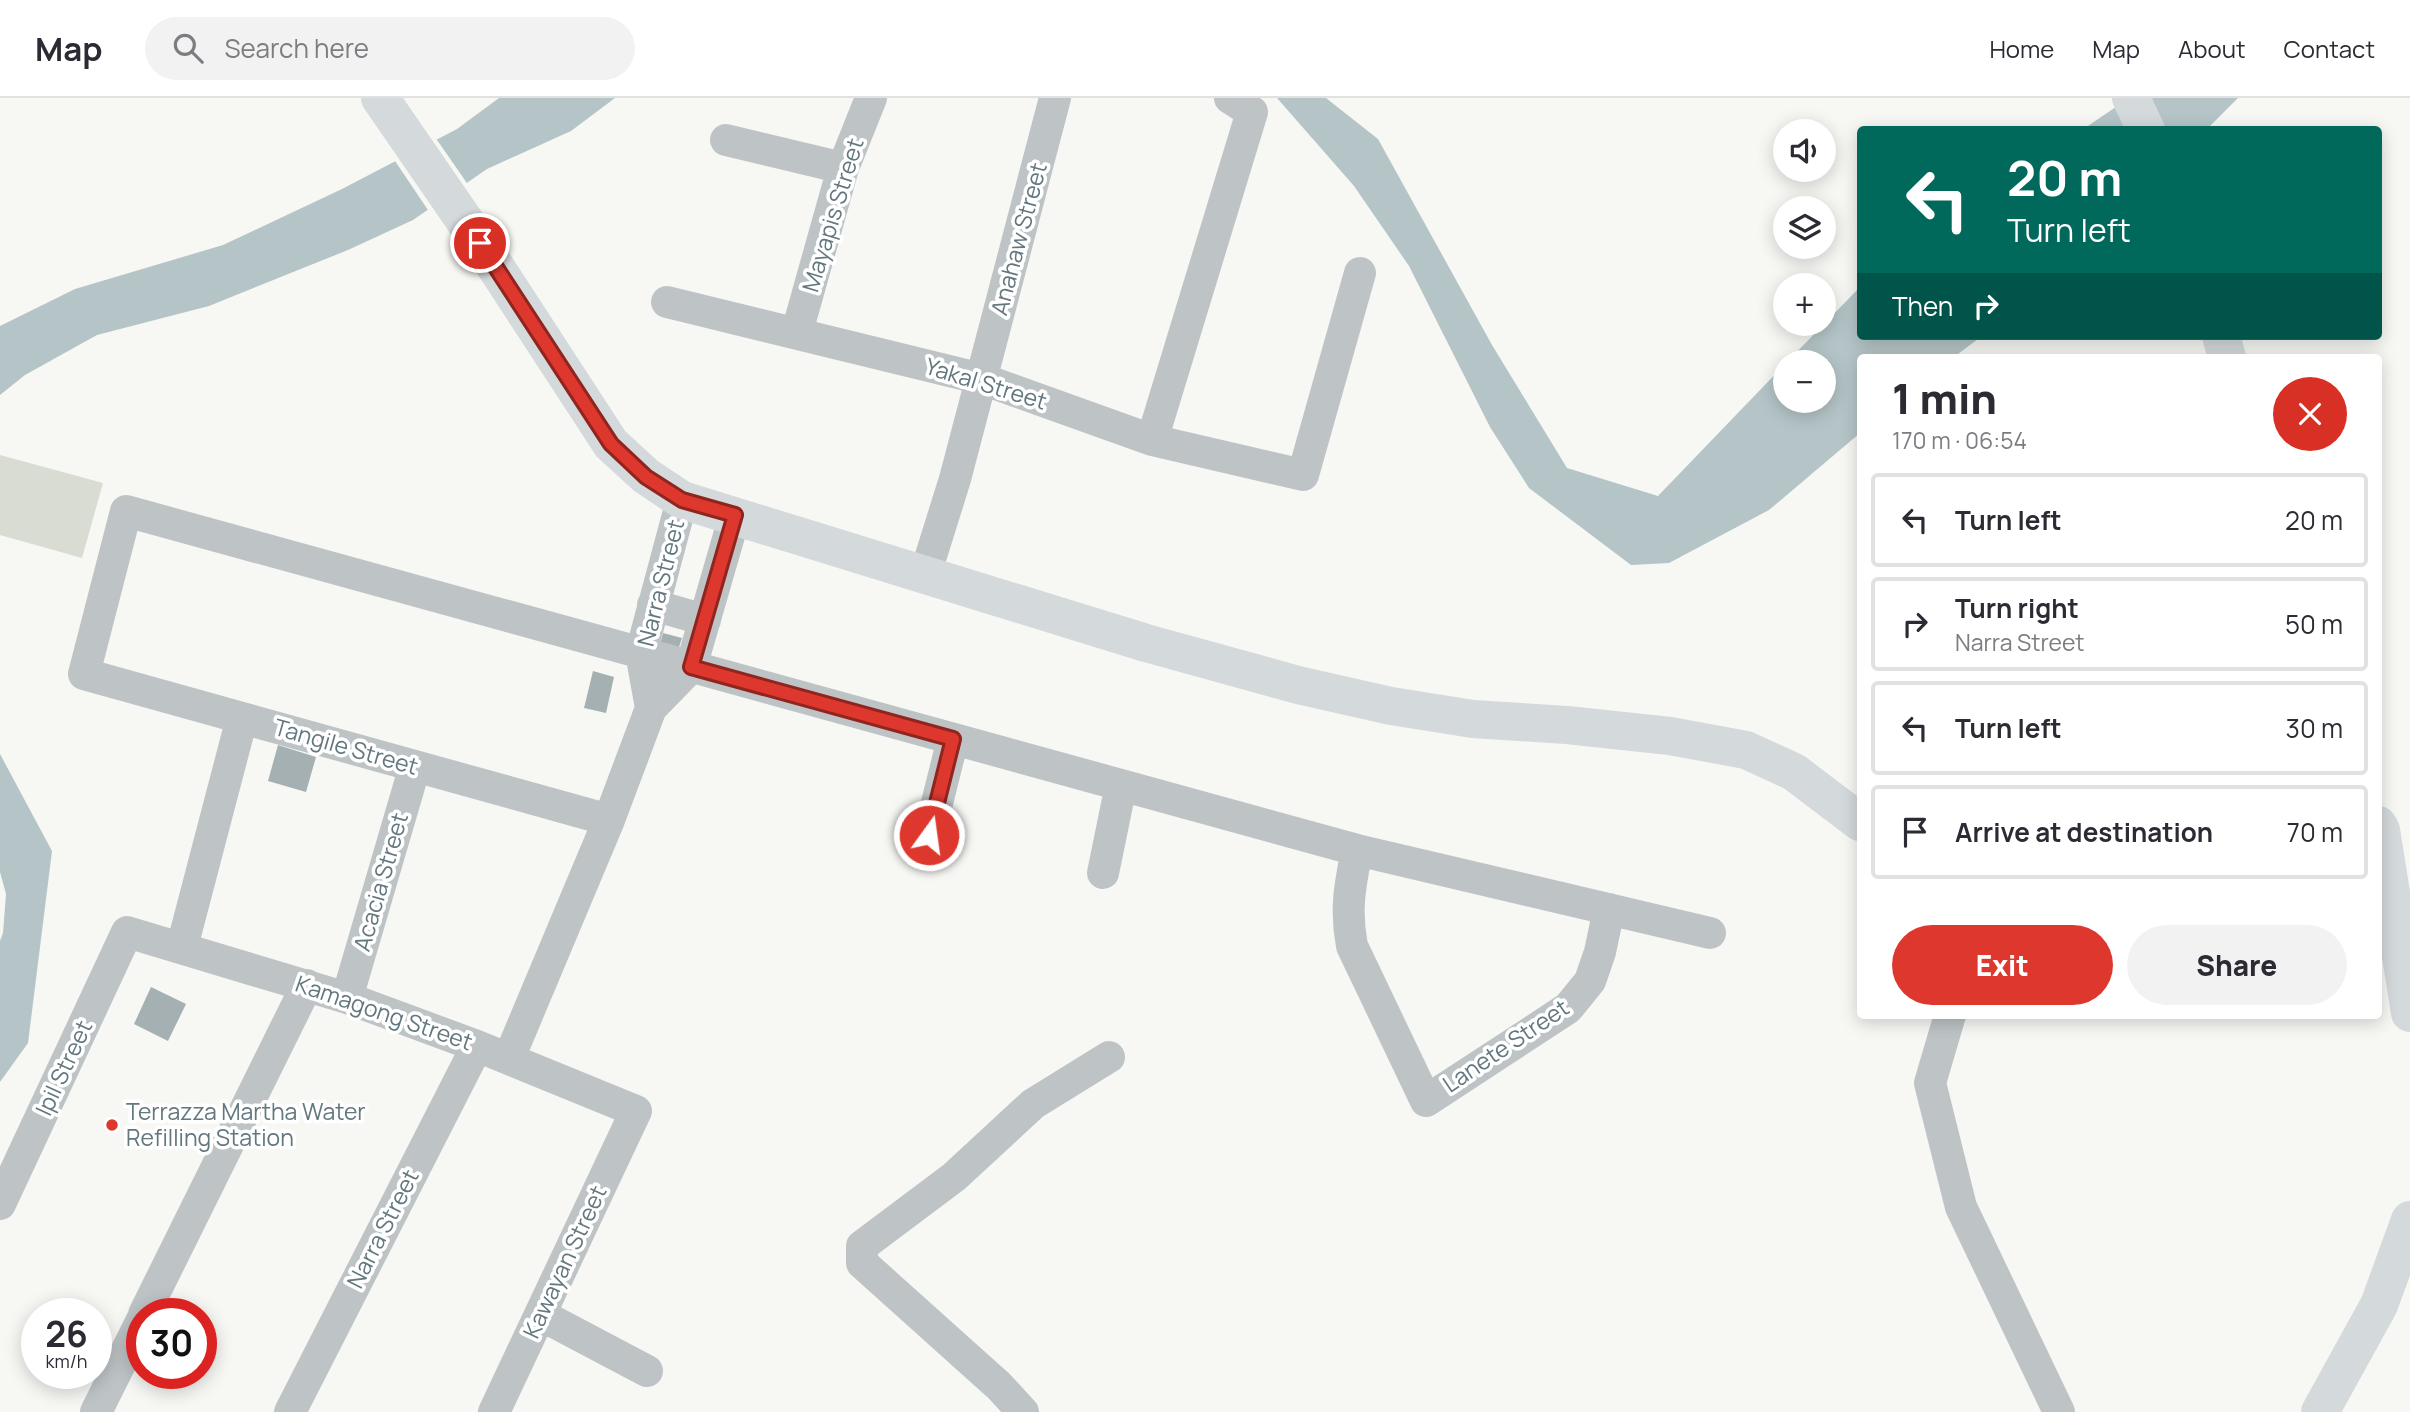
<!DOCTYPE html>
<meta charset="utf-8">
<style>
:root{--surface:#fff;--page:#f2f2f3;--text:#2b2b33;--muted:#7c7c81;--line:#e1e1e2;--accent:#de382e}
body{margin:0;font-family:Manrope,sans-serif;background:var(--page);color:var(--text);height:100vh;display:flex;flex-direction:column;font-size:26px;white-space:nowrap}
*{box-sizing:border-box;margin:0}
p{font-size:23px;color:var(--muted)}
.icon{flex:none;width:38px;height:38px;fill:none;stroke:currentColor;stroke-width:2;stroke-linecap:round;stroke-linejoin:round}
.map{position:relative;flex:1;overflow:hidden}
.side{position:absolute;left:1857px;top:256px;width:525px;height:665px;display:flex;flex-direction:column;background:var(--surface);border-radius:7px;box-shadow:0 4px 18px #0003}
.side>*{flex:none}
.hud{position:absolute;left:1857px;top:28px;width:525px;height:214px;border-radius:7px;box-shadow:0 4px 18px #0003;background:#00695c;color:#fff;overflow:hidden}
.controls{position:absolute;left:1773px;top:21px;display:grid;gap:14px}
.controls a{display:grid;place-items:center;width:63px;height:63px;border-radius:50%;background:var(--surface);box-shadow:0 4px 18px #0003;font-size:35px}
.speed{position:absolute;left:21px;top:1200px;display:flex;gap:14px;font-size:35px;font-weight:700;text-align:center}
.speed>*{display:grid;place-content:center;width:91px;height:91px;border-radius:50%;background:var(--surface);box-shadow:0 4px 18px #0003;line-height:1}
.speed small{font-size:18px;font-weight:400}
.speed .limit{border:10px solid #d22;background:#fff;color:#111}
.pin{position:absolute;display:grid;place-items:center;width:60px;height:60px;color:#fff;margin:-30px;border:4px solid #fff;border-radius:50%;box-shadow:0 2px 7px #0007}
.me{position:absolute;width:77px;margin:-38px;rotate:14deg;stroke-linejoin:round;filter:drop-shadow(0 0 5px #0008)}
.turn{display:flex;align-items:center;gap:24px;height:147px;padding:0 35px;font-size:32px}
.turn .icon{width:91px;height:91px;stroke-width:2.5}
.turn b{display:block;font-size:49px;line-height:60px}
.then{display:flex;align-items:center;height:66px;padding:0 35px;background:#0003;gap:14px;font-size:26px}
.round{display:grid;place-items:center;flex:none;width:74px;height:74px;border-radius:37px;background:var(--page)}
.head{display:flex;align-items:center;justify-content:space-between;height:119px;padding:0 35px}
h1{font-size:42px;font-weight:800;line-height:52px}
.button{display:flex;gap:14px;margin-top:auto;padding:14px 35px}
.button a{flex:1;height:80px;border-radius:42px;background:var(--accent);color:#fff;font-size:28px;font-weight:800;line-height:80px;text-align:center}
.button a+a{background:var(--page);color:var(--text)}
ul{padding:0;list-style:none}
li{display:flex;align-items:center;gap:21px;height:94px;margin:0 14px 10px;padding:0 21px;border:4px solid var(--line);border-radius:7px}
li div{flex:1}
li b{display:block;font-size:26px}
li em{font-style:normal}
header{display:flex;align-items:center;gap:42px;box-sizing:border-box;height:98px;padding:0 35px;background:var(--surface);border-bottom:2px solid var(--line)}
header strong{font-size:33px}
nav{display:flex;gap:38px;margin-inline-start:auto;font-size:24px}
.search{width:490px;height:63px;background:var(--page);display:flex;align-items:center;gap:18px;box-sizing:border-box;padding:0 24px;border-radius:38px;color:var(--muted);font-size:26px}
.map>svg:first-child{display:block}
</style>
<header>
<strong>Map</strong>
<div class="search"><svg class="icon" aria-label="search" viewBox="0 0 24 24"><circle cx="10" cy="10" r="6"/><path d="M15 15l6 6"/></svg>Search here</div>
<nav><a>Home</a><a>Map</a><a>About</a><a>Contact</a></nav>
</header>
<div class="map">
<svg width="2410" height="1314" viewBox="0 0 2410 1314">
<rect width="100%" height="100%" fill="#f7f7f4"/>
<path fill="#d8dcd3" d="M0 357 103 385 82 460 0 437Z"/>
<path fill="#b5c5c7" d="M499 0H615L571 33 487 71 413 122 348 152 209 208 97 237 25 277 0 297V228L75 191 223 147 342 91 457 31Z
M1277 0H1326L1378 41 1492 247 1567 370 1658 398 1785 266V303H1824V264H1787L1860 189V238H1982L1954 259H1860V335L1769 412 1669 465 1631 467 1529 390 1490 329 1409 168 1354 88Z
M2129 0H2238L2207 31 2082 32Z
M0 656 52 753 28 945 0 984V843L3 835 6 796 0 774Z"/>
<path fill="#f7f7f4" d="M435 39 469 88 430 115 393 60Z"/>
<path fill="#a5b0b3" d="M663 535 682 540 677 555 659 551Z
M593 573 614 579 606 615 584 610Z
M278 647 316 659 306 694 268 683Z
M151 889 186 906 168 943 134 926Z"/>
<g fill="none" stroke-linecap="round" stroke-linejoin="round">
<path stroke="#bec4c6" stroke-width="32" d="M726 42 843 70
M667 204 982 281 1152 342 1303 377 1360 175
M797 234 843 70 871 0
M1152 342 1252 14 1230 0
M925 477 955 381 1055 0
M653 507 705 522
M651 610 641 555 682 402
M609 722 84 576 126 413 1357 752 1710 835
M929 737 953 641
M1357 752C1350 787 1345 812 1352 848L1426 1003 1568 910 1590 883 1600 854 1609 811
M1103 775 1121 687
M182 849 242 620
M347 900 415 668
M1950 917 1930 985 1961 1109 2059 1314
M509 960 609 722 651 610 691 569 735 417
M0 1106 127 834 347 900 477 948 636 1013 494 1314
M144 1216 307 887
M541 1217 647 1273
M96 1314 142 1222
M290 1314 477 948
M1023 1314 999 1288 862 1165V1148L954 1079 1033 1006 1109 959"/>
<path stroke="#d4d9db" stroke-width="38" d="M380 0 480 145 611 346 646 378 682 402 1146 545 1298 587 1391 608 1473 621 1567 627 1670 638 1746 652 1794 674 1860 724
M2131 0 2146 32
M2221 238 2227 259
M2378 727 2381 732 2410 915
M2320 1314 2379 1207 2410 1122"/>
</g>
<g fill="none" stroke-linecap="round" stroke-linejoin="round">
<g stroke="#90241e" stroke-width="18">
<path id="route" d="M480 145 611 346 646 379 682 402 735 417 691 569 953 641 929 737"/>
</g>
<use href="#route" stroke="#de382e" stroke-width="12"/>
</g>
<circle fill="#de382e" stroke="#fff" stroke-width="2.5" cx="112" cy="1027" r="7"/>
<g text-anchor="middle" stroke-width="7" stroke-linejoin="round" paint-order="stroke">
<g font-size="23" fill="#63777e" stroke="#fff">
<text transform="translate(833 117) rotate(-73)" y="8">Mayapis Street</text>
<text transform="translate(1019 141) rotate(-75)" y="8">Anahaw Street</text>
<text transform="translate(986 286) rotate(17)" y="8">Yakal Street</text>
<text transform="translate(661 485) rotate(-76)" y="8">Narra Street</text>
<text transform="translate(346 649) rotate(16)" y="8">Tangile Street</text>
<text transform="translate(381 784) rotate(-74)" y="8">Acacia Street</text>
<text transform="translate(384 915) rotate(19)" y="8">Kamagong Street</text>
<text transform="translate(1506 948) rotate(-34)" y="8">Lanete Street</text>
<text transform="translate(64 970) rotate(-65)" y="8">Ipil Street</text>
<text transform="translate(383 1131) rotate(-63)" y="8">Narra Street</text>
<text transform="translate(565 1164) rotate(-65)" y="8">Kawayan Street</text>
</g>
<g font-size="23" fill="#63777e" stroke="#fff" text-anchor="start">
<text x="126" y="1022">Terrazza Martha Water<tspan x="126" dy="26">Refilling Station</tspan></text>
</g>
</g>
</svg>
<div class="controls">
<a><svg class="icon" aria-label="sound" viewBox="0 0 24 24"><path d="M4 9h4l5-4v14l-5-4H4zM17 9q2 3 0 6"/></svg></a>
<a><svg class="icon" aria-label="layers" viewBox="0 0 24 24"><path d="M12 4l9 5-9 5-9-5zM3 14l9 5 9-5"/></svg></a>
<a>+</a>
<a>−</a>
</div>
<div class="speed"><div>26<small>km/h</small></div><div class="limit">30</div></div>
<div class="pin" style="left:480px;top:145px;background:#d93025"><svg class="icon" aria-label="arrive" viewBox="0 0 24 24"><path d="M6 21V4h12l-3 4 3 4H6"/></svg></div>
<svg class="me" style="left:929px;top:737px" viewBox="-20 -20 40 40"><circle r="17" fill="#de382e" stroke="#fff" stroke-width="3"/><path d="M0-11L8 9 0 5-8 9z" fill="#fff"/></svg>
<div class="hud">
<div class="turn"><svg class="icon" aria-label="left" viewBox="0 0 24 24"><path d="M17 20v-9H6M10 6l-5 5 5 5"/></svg><div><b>20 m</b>Turn left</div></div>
<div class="then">Then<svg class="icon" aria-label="right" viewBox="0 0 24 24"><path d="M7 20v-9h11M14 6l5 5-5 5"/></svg></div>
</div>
<section class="side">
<div class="head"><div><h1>1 min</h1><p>170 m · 06:54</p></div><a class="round" style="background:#d93025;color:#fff"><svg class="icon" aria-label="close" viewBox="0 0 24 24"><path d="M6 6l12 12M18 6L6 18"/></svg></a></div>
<ul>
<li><svg class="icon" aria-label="left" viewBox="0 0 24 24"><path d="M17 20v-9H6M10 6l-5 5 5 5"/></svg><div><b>Turn left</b></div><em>20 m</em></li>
<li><svg class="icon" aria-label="right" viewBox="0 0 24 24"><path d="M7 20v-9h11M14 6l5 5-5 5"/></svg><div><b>Turn right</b><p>Narra Street</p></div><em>50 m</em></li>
<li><svg class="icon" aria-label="left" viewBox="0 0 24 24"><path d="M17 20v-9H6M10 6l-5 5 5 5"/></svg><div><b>Turn left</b></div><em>30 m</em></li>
<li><svg class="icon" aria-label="arrive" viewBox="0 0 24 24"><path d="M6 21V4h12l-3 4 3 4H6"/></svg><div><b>Arrive at destination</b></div><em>70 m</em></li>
</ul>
<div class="button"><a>Exit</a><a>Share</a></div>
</section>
</div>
